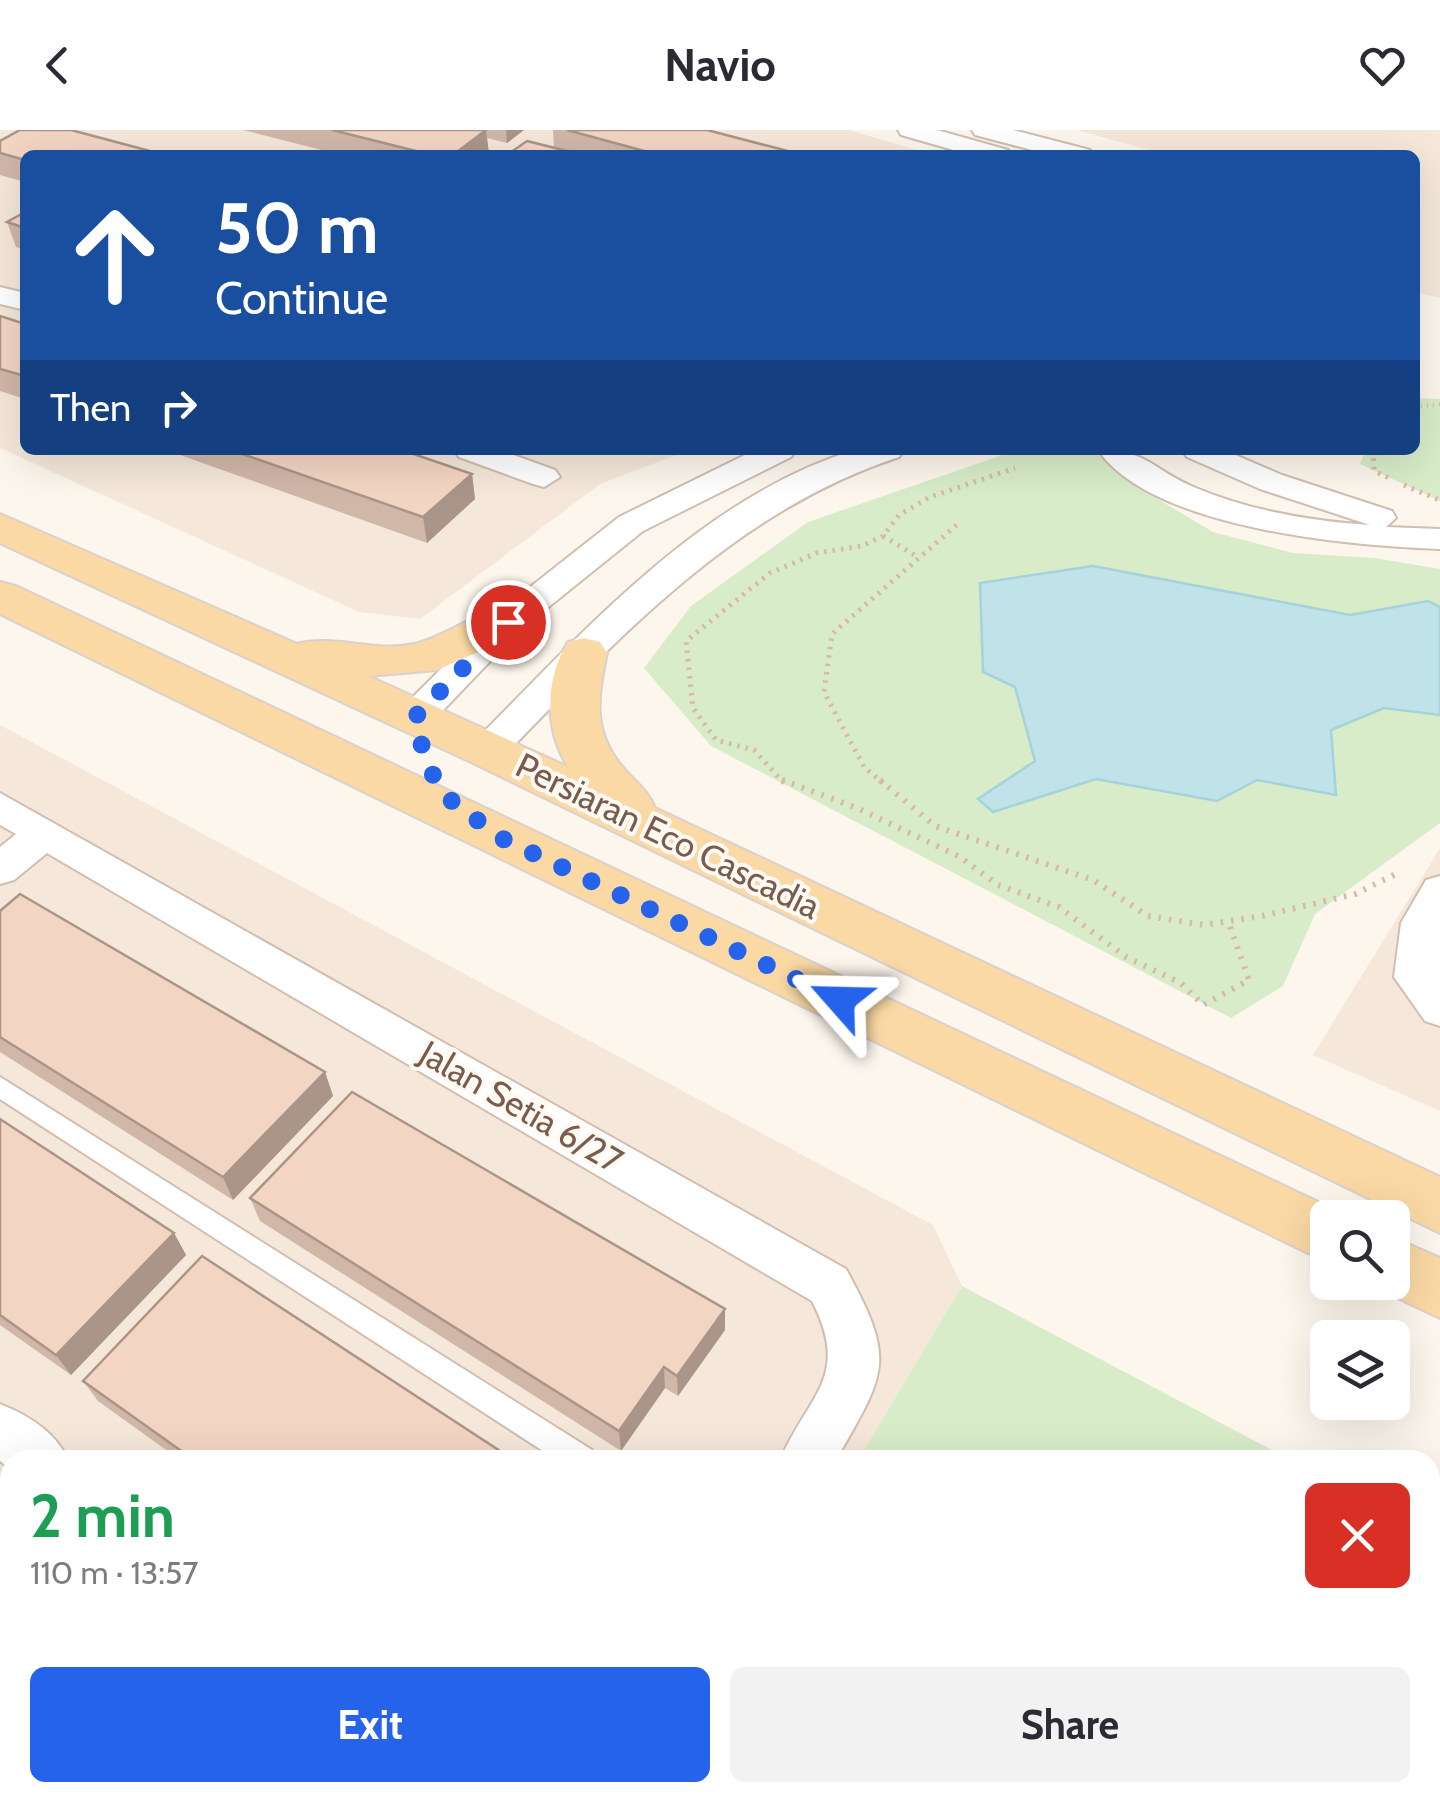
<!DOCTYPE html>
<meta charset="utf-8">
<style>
:root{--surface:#fff;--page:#f2f2f3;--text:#2b2b33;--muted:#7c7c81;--accent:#2563eb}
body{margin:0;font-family:Cabin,sans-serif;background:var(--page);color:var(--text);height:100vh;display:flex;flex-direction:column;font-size:38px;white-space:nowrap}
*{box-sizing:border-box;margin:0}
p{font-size:32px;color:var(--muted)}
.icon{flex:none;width:55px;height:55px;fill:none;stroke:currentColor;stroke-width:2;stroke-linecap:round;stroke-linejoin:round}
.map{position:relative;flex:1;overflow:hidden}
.drawer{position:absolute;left:0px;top:1320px;width:1440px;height:352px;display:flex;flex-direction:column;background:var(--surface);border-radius:30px 30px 0 0;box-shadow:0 10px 40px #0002}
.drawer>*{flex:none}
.banner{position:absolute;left:20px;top:20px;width:1400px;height:305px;border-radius:15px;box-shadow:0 10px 40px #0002;background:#1a4fa0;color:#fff;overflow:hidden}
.buttons{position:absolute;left:1310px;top:1070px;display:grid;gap:20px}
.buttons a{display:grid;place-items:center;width:100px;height:100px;border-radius:15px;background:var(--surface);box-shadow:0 10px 40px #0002;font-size:50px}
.pin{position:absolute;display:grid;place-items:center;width:85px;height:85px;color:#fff;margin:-42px;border:5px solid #fff;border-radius:50%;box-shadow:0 2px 10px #0007}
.me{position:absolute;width:110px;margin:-55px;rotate:295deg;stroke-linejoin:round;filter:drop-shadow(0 0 8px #0008)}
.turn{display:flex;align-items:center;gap:35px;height:210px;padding:0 30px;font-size:45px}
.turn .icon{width:130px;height:130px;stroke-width:2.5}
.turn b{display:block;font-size:70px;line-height:85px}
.then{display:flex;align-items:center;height:95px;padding:0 30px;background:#0003;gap:20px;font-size:38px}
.round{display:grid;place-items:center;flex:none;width:105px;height:105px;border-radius:15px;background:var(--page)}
.headline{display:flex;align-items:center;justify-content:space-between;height:170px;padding:0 30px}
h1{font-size:60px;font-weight:700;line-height:75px;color:#1e9e55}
.cta{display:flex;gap:20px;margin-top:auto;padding:20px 30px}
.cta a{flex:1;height:115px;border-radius:15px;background:var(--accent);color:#fff;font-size:40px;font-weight:700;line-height:115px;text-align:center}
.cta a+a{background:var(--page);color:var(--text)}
header{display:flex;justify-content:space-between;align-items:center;height:130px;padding:0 30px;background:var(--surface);font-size:45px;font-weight:700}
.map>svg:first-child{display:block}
</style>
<header><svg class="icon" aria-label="back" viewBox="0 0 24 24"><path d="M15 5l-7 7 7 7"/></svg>Navio<svg class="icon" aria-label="heart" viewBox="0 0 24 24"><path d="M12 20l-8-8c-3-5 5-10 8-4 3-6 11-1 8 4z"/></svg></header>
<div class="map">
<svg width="1440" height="1671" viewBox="0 0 1440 1671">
<rect width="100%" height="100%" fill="#fdf6ec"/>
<path fill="#f5e8da" d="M0 0H849L934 25H25V320H690L600 354 420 489 359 482 0 318Z
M1077 0H1440V168L1415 162V25H1166Z
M0 595 933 1095 962 1156 858 1330H10V1662L657 1663 652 1671H0Z
M1440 718V981L1313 925Z"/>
<path fill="#d8ecc9" d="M1415 268 1440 269V371L1360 334 1366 320H1415Z
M1017 320H1092L1141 359 1213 402 1293 423 1375 428 1440 439V693L1315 784 1283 856 1231 888 711 616 644 538 691 476 808 392Z
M962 1156 1291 1330H858Z
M1430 1404 1440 1409V1671H653L658 1662H1430Z"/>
<path fill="#bfe3e8" stroke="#a5d3da" stroke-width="2.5" d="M1093 436 1350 485 1428 471 1440 477V585L1384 578 1331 600 1336 665 1257 650 1217 671 1096 649 993 682 978 669 1035 631 1015 557 983 542 980 453Z"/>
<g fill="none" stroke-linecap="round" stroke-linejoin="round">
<g stroke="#d1beb0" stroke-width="4">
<path id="lane" d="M0 947 592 1320 596 1330H557L0 969Z"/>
</g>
<g stroke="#d1beb0" stroke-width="4">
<path id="street" d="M898 0H937L1008 20 1012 25H971L901 5Z
M972 0H1013L1090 20 1094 25H1051L975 5Z
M0 157 25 163V180L0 174Z
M454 320H500L555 340 560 347 544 357 533 354 459 327Z
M755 320H796L791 327 643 401 520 500 427 597 414 601 401 597 395 588 401 579 496 484 619 387Z
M855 320H904L899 327C736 380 618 508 501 629L488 633 475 629 469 620 475 611C583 502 703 366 855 320Z
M1098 320C1149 320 1152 340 1196 358 1251 381 1311 391 1370 395L1260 359 1187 327 1182 320H1224L1282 345 1392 381 1396 388 1386 397 1440 399V419C1351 416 1153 399 1098 320Z
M0 663 846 1139C897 1232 886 1242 836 1330H780C809 1264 851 1247 812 1171L47 723 14 750 0 754V717L16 704 0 695Z
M1440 746V896L1425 891 1394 847 1401 793 1426 750Z
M0 1274C28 1285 56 1302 68 1330H10V1339L0 1331Z
M455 1662H524L527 1671H459Z
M565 1662H628L624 1671H562Z"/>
</g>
<g stroke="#dad1cd" stroke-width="4">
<path id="primary" d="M0 384 297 514C334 504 375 523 414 514 451 506 485 471 524 482L531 492 524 502 437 540 368 546 568 637C545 600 544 550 568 512L584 508 600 512 607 523C597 570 592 605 627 642 638 654 650 664 655 678L1440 1047V1103L471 632 0 413Z
M0 452 16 456 1352 1088H1328V1130L1306 1122 0 484Z
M1392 1107 1440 1128V1188L1370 1155 1392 1152Z"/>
</g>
<path stroke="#d9b8a5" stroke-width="4" stroke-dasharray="1 5" stroke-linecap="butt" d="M1415 277 1440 274"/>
<path stroke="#d9b8a5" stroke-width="5" stroke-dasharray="2.5 6" stroke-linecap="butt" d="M1373 320 1374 341 1389 348
M1404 355 1439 370
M883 406 916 426
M784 653 754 620 716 610 693 578 686 511 770 443 817 423 862 416 883 406 899 385 930 367 1015 338
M883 653 864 637 824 562 832 504 959 393"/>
<path stroke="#d9b8a5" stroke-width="6" stroke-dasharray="2.5 8" stroke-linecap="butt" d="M782 650 857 678 960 727 998 755 1059 777 1126 827 1181 853 1203 875 1249 850 1228 791
M880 650 935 696 1093 750 1148 786 1204 795 1262 786 1355 764 1398 743"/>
<use href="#lane" fill="#fff" fill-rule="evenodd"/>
<use href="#street" fill="#fff" fill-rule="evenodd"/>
<use href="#primary" fill="#fbd9a5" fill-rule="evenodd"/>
</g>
<path fill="#d1b7a8" d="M243 0H524L507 13 487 8 489 24 487 25H341Z
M553 0H707L803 25H507L554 18Z
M0 11 25 25V52L0 45Z
M25 82V120L16 117 7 92Z
M0 186 25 194V269L0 261Z
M166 320H402L472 344 475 369 427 413Z
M0 781 325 942 333 966 233 1070 0 922Z
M0 989 174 1103 186 1125 71 1245 0 1195Z
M250 1068 725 1200 678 1266 665 1258 621 1321 260 1091Z
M83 1251 514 1330H180L98 1271Z"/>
<path fill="#aa9588" d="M486 0 489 24 487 25H453Z
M506 0H524L507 13Z
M472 344 475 369 427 413 423 387Z
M325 942 333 966 233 1070 223 1047Z
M174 1103 186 1125 71 1245 56 1225Z
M725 1179V1200L678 1266 677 1246Z
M664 1237 665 1258 621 1321 619 1301Z"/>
<path fill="#f3d5c3" stroke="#aa9588" stroke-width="2.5" d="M20 0H71L165 25H25V30L0 23V11Z
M332 0H486L453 25H432Z
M567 0H707L803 25H659Z
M527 11 583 25H507Z
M25 82V98L7 92Z
M0 186 25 194V246L0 239Z
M231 320H402L472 344 423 387Z
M20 764 325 942 223 1047 0 907V781Z
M352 962 725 1179 677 1246 664 1237 619 1301 250 1068Z
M0 989 174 1103 56 1225 0 1185Z
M202 1126 514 1330H194L83 1251Z
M0 1416 10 1424V1662H313L324 1671H0Z"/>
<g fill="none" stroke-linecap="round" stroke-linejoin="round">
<path stroke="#2563eb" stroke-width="18" stroke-dasharray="0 32.4" d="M508 492 414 588 428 637 448 668 501 708 840 870"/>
</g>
<g text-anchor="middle" stroke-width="8" stroke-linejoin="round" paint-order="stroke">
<g font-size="35" fill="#7a5c4d" stroke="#fffaf3">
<text transform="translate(668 706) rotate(26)" y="12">Persiaran Eco Cascadia</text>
<text transform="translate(521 977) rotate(30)" y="12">Jalan Setia 6/27</text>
</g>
</g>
</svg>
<div class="buttons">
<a><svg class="icon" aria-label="search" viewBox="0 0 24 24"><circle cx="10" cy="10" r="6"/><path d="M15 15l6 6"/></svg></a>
<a><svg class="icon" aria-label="layers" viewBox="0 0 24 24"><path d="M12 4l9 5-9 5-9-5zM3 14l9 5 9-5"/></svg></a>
</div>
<div class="pin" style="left:508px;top:492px;background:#d93025"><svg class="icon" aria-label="arrive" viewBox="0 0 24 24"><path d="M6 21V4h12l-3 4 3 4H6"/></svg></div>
<svg class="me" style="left:840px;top:870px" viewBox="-20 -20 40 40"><path d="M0-17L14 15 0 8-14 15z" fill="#2563eb" stroke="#fff" stroke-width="4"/></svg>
<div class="banner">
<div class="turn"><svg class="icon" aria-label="ahead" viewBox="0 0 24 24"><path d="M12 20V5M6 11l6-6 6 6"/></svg><div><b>50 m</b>Continue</div></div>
<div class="then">Then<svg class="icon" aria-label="right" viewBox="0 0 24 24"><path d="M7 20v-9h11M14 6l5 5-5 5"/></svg></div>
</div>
<section class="drawer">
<div class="headline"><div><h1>2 min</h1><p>110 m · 13:57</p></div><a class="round" style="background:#d93025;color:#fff"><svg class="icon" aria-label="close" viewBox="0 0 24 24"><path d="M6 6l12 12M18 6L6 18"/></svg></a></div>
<div class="cta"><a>Exit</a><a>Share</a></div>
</section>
</div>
